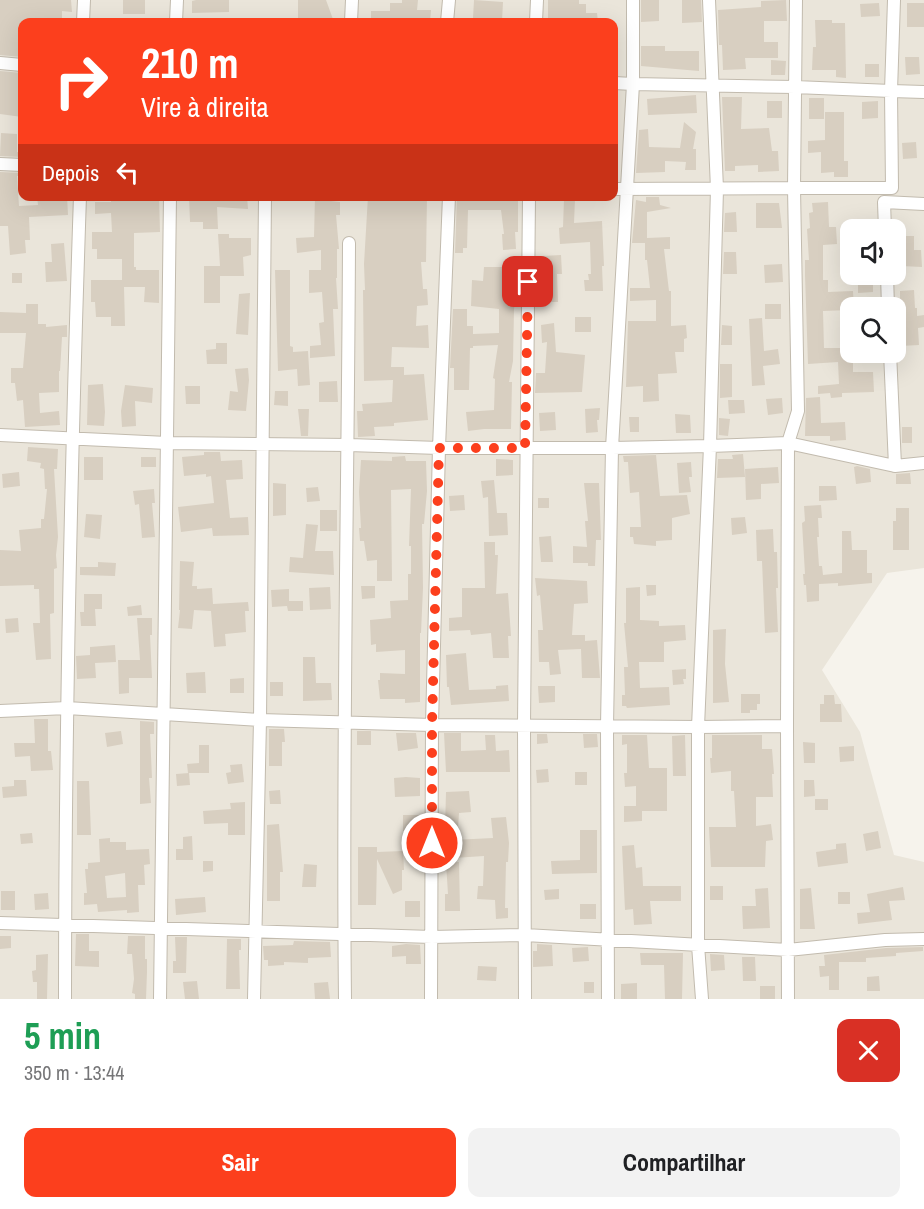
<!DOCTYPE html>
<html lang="pt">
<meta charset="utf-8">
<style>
:root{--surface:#fff;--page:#f2f2f2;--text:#202124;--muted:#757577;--accent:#fc3f1d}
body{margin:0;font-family:"Archivo Narrow",sans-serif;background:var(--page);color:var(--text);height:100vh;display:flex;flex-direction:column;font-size:22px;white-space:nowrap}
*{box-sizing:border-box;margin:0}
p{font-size:20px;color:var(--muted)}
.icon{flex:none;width:33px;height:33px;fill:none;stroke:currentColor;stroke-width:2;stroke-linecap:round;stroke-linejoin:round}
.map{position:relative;height:999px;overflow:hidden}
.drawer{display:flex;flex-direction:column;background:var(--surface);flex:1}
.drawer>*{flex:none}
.hud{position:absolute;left:18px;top:18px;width:600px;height:183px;border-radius:12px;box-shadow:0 6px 24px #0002;background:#fc3f1d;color:#fff;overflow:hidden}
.buttons{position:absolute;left:840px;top:219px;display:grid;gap:12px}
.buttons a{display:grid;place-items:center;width:66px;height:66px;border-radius:12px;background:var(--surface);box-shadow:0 6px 24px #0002;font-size:30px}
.pin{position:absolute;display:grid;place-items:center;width:51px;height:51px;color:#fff;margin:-26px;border-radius:12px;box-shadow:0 3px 9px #0006}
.me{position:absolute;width:66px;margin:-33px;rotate:0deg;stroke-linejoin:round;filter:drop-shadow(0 0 4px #0008)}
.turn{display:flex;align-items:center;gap:21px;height:126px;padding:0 24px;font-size:27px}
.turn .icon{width:78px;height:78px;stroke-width:2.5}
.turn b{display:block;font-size:42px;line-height:51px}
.then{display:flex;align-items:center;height:57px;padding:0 24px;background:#0003;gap:12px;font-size:22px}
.round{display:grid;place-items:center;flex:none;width:63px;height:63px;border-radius:12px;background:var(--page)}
.headline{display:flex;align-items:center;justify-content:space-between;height:102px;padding:0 24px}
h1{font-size:36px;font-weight:700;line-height:45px;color:#1e9e55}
.cta{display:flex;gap:12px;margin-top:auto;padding:12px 24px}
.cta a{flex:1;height:69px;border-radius:12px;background:var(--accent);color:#fff;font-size:24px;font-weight:700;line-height:69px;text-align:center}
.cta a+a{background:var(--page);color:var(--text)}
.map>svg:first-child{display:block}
</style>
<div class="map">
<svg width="924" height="999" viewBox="0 0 924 999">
<rect width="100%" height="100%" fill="#f6f3ec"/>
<path fill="#eae5da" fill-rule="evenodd" d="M0 0H924V568L887 573 822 670 860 732 894 855 924 862V999H0ZM22 22H614V196H22ZM850 230H896V274H850ZM850 308H896V352H850Z"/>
<path fill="#d8cfc1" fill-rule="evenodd" d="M0 0H71L72 12 62 11V22H22V57L0 55Z
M123 0H145V14H123Z
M196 0H229V12L192 13V1Z
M298 0H326L334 22H298Z
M402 0H418L417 10H431L430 22H371V11H390V3H402Z
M474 0 503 2 502 21 473 18Z
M548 0H579V4H586V13H597L598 22H548Z
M641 0H659V21L641 22Z
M682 0H701L702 22 682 23Z
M786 0 787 21H764V42H778V58H745L746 69 723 70 722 45H719L718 10 761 7V1Z
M879 3 880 16 861 17 860 4Z
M907 3H924V27H907Z
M815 20H832V23H845L846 78 836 77V70H812L813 47H816Z
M641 46H665V51H699V71L641 66Z
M905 57H919L920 74 906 75Z
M771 60 786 61 785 75H771Z
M865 64H879V77H865Z
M0 71 22 73V117L0 114Z
M696 95 697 113 648 115 647 99Z
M722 97H742L741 129 769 128 772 151H778L779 171 758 172V165L735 166V171H725Z
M809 98H824V119H809Z
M767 101H782V118H767Z
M878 101V118L862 119V102Z
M825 112H844V161H848V177H834V172L821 173V152L808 153V141L825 140Z
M684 122 696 132 693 149H696V170H685L686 162 665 161V172L636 173 639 130 648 129 649 147 680 148Z
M1 133 17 134V152L22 153V157L0 156Z
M916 142 917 158 903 159 902 143Z
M0 172 22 173V176H17L19 206 38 205 37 196H67L68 215 29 217 30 240H25L26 253 10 255 8 226H0Z
M111 196H159L160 232 134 233V267H136V270H159V303L144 302 145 287H124L125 326H111V317H96L95 302H91V280H122V259H97V249H92V232H112L111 213 95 214V202H111Z
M189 196H247L248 209 217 207 218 229H203V222H190Z
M315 196H331V201L340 202V215H336L339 249H337V278H336L338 309H333L335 356 310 358V346L321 345 319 323 324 322 322 292 309 293V270H321V250L297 253 296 238 314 237Z
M368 196H427L426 262H421L423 289H427L428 305 417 306 416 326 428 325 429 348 392 347 391 367H404V375L424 374 428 420 394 423V426L374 427 375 436 358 437 357 411H363L362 404 392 402 393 380 364 381 363 290H365L364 264Z
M457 196H518V232H515L516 249 503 250 502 234H504L501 210H468L467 248H463V253H455Z
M646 197H659L660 205 671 208 647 212V238L670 237V249H664L669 291H671V326L686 325 687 338 684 339V352H675L677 373 658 374 659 401 643 402V386L626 387 628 321H656V300L630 301V288H650L647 260H645V243H632L636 200 646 202Z
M564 199H575L574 223 602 221 604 266H602L603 291H585L584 280H589L588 274H591L590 242 560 244 559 228 563 227Z
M828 202 829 227H836L837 244 823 245V280H828V292L853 291 854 308H850V310L823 311 824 348H850V352H853V372H873L874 392 842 393V397L831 398 830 393 818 394V386L839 384 838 362 808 364 805 275V260H809L807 229 810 228 809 213 813 212 812 203Z
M756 203H779L782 228H756Z
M736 212 737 232H724L725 213Z
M218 234H229V238H251V255L243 257 244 276H220V303H204V266H220Z
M904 236H914V250H921L922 267 902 266V256H905Z
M64 243 67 281 46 282 45 262H52L51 244Z
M724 252H736L737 274H723Z
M561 255 562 274H557L558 302H543L542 256Z
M782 264 783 282 765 283 764 265Z
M484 267H518L514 310 513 361 509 382H512L511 429H484L468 431 466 412 494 410 495 379 493 378 498 345 473 346V348H470L469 390H454V368H450L453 309H467V326H473V334L499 333V309L471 306 472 280 483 281Z
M275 270H290V346L293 347V352L308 351 310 385 298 386 297 369 278 371Z
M12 273H22V283H12Z
M858 278H873V292L858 293Z
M914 290 915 308H917V316L924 315V327L918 328 919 345 900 346V291Z
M250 293 248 335 236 334 239 294Z
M26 304H38V324H46V327L67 325V337H62L60 371H59V392L39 393 40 413 59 411 60 425 25 427 23 400 17 401 15 383H11V368H23L26 333H0V312L26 313Z
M765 304H781V319H765Z
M575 317H591V332H575Z
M762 318 764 351 778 349 780 364 763 366 765 385 752 386 749 319Z
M554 323 556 352 585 355 582 392 535 393 536 373H545L547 342 542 343 541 325Z
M722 325 732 326V345H721Z
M216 343H227V364H207L206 350 216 349Z
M720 364H732V397L720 398Z
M248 368 249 380 246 411 228 410 230 391 238 392 235 369Z
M337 381 338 402H319V382Z
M103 384 105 412 104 426 87 425 88 385Z
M125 385 153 388 152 403 135 401 136 426 122 427 121 411Z
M185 386H200V404H186Z
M275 391H288V406L274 405Z
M820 397 821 423 845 422 846 440 830 441V436H805L806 398Z
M782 398 783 413 768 415 766 399Z
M728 400H744L745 413 729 414Z
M600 408 599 420H597L598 432 586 433 585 409Z
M298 409H309L308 436H301Z
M555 412 556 430 540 431 539 413Z
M675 414 690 415 691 433H676Z
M629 417H639V432H630Z
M719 418 730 419 728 436 719 435Z
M902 427H912V443H902Z
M28 447 58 449 57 469H54L58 537 56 555 57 568 54 569V613L50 614 51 659 36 660 33 623H40L39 589H34V585L0 586V550L21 551 19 530 41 528V519H44L47 489H45L44 469 40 468 41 463 27 461Z
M204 452H220L221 461 242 460 243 479 226 480 230 518 248 517 249 535 213 536 212 528 181 532 178 507 214 503 211 476 206 477V474L184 476 182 457 204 455Z
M743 454 745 477 717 478 718 459H733L732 455Z
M656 455 660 496 687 495 690 514 672 518V540L656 541V546L634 544 633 537H630V527H641L639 492 630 493 628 462H624L623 456Z
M405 456 406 461H426L427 491 424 524H422L423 588 421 633H420V702L405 703V699H380L378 680H380V673L405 674V650L376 652V644L371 645 370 620 391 618 390 601 408 600V574H411V546H409L411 489 391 490 392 581H377V560L367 561 364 541H360L359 528H361L359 492 361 460 392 461V457Z
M84 457H103V480H84Z
M141 457H156V467H141Z
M496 459 513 460V475L496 476Z
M691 462 692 477H689L691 492 679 493 677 463Z
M857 466 870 469 871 482 856 484 854 467Z
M778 467 779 483 761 484V499L746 500 745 469Z
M19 472 20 486 3 488 2 474Z
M910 473 911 484H896V474Z
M494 480 497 513H507L508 535 489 536 488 497 483 498 481 481Z
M273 483 286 484V515L273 516Z
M584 483H599L601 540H596L595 566H588V563H573V546L587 547 585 521H588Z
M819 486H836L837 500 819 501Z
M318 487 320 501 307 502 306 488Z
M154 489 155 503H152L155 537 142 538 139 504 135 505 133 491Z
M464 495 465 510 450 511 449 496Z
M538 498H549V508H538Z
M821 505 822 518H818L819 537H817L819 566H822L823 575 842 573V531H851L852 550H867V573H872V583L838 586V583L819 584V601L807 602 806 585H804L803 574H805L802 523 805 521 804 506Z
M896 508H909V550H893V521H896Z
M320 510H337V531H320Z
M86 514 102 515 100 539 84 537Z
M745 517 747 533 732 535 731 518Z
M306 524 318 525 315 551H333L334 575 289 572 290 557 303 558Z
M773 529 774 552H777L778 588H776L778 632 765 633 762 561H757L756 530Z
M551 536 553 562H541L539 537Z
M484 542H495V555H498L496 594 508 593 511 636H508L509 658H493L491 633 471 635 470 630 449 631V618L462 617V588H485Z
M180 561 194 562 192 586H197V589L212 588 213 604 248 602 249 611H245L246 632 225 634 226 646 214 647 211 611 194 610 192 629 178 628 180 610H179Z
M98 562 116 563 115 576 80 575V567H98Z
M535 578 587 581 588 603 574 604 572 635H585V641L597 640 600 678H582L581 649 558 650 561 674 550 675 549 662H539L538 630H543L540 595 537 596Z
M646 585H656V595L647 596Z
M361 586H375V598L362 599Z
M330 587 331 609 310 610 309 588Z
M640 587V620L659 621V626L685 625 686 640 664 642V662H639L640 688 669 687 670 705 627 708 626 706H622V695H625L624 667H628L624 623H626V588Z
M289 589V601H303V611H288L287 606 272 607 271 590Z
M84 594H102V609H95L96 626H81L80 612H84Z
M141 605 142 615 128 616 127 607Z
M18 618 19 632 6 633 5 619Z
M137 618H152V635H150L152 678H129V693L119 694 118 660H140Z
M726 629 725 664 729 702 713 703V630Z
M115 645 116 662 95 663 96 678 77 679 76 656 90 655V647Z
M466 653 469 690 496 689V686L508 685 509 701 451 705 449 687H447L446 655Z
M303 657H315L316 683H331L332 700 303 701Z
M686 669V679H683L684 684 673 685 672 670Z
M205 672 206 693H187L186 673Z
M244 678V693H230V679Z
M270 682H283V696H270Z
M538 686H555V702L539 703Z
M741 694H760V704H757V710H750V713H741Z
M824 695H834L835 704H841L842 722H820V704H824Z
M34 719H48V751H51L53 770 31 771 30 756 15 757 14 743H35Z
M140 721 154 722V734H150L152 778H149L151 803 140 804Z
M269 729H284L285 742H282V766H269Z
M121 731 123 744 107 747 105 733Z
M357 731H371V745H357Z
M396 733H416L418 748 398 751Z
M444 733H461V751L486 750 485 735H495L496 751 509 750 510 772H446Z
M537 734H547L548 743 537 744Z
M583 734H597L598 747 584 748Z
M622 735H647L649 768H667V811H642V821L624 822V806H636V786L625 787 624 773H627V744L622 745Z
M685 735 686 776H673L672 736Z
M712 735H762V749H772L774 774H772L773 797H756V826L771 824 773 840 766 841 765 867H711L709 827H736L734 791H731V771L711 773 710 758H712Z
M803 742 815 743V763H804Z
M199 745H209V773H188L187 764 199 763Z
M854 746V761L840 762 839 747Z
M242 764 244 782 228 784 226 773 231 772 230 765Z
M548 769 549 782 537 783 536 770Z
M575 772H587V785H575Z
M189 773 190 785 177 786 176 774Z
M406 777 420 778V796L395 797 394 778Z
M14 780H26L27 796 3 798 2 787 14 786Z
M804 780H814L815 796 804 797Z
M77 781H89L91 835H77Z
M280 790 281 804H270L269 791Z
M469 791 471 812 459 813 458 829 445 828 446 792Z
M815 799H828V810H815Z
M245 802V835H228V823L204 824 203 811 231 809 230 803Z
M403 815H420L419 832 403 831Z
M506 817 509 843 508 862H506L505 908H508V918L496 919 495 900 477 899 478 886H483L484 856 454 858 453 840 493 838 491 818Z
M279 824 283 872H280V901H267V825Z
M580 830H597V873L552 874 551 861 580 860Z
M878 831 881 848 866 851 863 834Z
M32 833 33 843 21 844 20 834Z
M192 836 193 860H176V849H183V837Z
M110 838V842H126V850L149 849 150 864 144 865 145 885H138L139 912 127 913V910L98 912 97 904 84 905V893H87L85 869H88V863L100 862 99 839ZM125 873 126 897 107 898 105 876Z
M846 843 848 863 818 867 816 852 836 849V844Z
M634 845 636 868 642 867 643 886H681V901H650L652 924 634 925 633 909 625 910 622 846Z
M358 847H377V852L403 851 404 870H402V890L393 894 377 859 376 905H358Z
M203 861H213V871L203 872Z
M459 862 460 911H445V894H448L446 863Z
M304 864 317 865 316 887H302Z
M710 886H723V900H710Z
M903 887 905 900 889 901 892 920 858 924 857 913 870 912 867 894Z
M768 888 770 928 743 929 742 906H756L755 889Z
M811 888 815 929H800V889Z
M559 889V899L545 900 544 890Z
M1 891H15V910H1Z
M838 892H850V904H838Z
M48 893 49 909 35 910 34 894Z
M205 897 206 912 176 915 175 899Z
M405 901H420V917H405Z
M580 904H596V919H580Z
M76 934H89V951H99V967L75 966Z
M0 936H11V948L0 949Z
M128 936H145V959H147V972L146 999H135V994L132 993 134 979 132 954H127Z
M175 937H187L186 973H173V961H176Z
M227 939H241V950H239L240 989H226Z
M294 941 330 942 331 957 308 958V963L284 962V965L268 966V960H264L263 946 293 945Z
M406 944 420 945 421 964H406V956L392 957V946Z
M537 944 552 945 553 966 533 967V951H537Z
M588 947 589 961 573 962 572 948Z
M923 947V951L896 953V956L866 958V962H839V990H829V976L820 977 819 966H825L824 955 886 948Z
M640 953H683L682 999H665L664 965H641Z
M48 954 47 999H37V982H33L32 971 36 970V955Z
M710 954 724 955 725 970 711 971Z
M742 957H755L756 981H743Z
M478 966 497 967 496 981 477 980Z
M879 976 880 991H867V977Z
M197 981 199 999H185L183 982Z
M328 982 330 999H315L314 983Z
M584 982H594V993H584Z
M637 983V999H621V984Z
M760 986H775V999H760Z"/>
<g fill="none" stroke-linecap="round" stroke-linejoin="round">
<g stroke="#c2bbae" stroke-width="14">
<path id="street" d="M633 0V84L795 87 891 91 894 0
M709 0 717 189 710 446 788 443 895 466 924 463
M83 22 84 0
M176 22 177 0
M351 22 352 0
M447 22 449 0
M536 22 537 0
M0 63 22 65
M0 164 22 165
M614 189 794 188 796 0
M885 230 884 202 924 204
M887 274 888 308
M890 352 895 466
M0 435 167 443 349 445 439 448 449 196
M0 711 67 708 260 720 432 725 698 727 710 446 612 448 607 726 608 999
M787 726 788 443 798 411 794 188H892L891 91 924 92
M0 923 432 937 525 935 788 950 885 940 924 939
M65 999C65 731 71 464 80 196
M160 999 170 196
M254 999 260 720 265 196
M345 999C342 747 348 495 349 243
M431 999 432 725 439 448H612L633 84 614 83
M525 999 524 725 529 196
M702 999 698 945V727L787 726 788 999"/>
</g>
<use href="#street" stroke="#fff" stroke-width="12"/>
</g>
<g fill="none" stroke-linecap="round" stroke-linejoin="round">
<path stroke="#fc3f1d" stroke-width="10" stroke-dasharray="0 18" d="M432 843V725L439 448H525L528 282"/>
</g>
</svg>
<div class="buttons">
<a><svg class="icon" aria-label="sound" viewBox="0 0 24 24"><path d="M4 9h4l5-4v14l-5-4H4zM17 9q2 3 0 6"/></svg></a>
<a><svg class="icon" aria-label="search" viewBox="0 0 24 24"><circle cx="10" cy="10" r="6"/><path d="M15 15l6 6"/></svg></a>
</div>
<div class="pin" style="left:528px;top:282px;background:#d93025"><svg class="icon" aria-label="arrive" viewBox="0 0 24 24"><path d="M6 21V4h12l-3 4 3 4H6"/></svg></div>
<svg class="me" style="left:432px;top:843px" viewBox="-20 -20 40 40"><circle r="17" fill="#fc3f1d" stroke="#fff" stroke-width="3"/><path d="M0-11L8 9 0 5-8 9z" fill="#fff"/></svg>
<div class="hud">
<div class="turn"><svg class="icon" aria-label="right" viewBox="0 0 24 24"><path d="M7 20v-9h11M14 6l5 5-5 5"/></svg><div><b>210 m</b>Vire à direita</div></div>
<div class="then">Depois<svg class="icon" aria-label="left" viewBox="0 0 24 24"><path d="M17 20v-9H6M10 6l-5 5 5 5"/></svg></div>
</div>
</div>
<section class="drawer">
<div class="headline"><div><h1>5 min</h1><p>350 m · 13:44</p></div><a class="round" style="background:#d93025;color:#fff"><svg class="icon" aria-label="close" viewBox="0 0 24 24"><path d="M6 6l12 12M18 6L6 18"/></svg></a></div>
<div class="cta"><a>Sair</a><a>Compartilhar</a></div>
</section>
